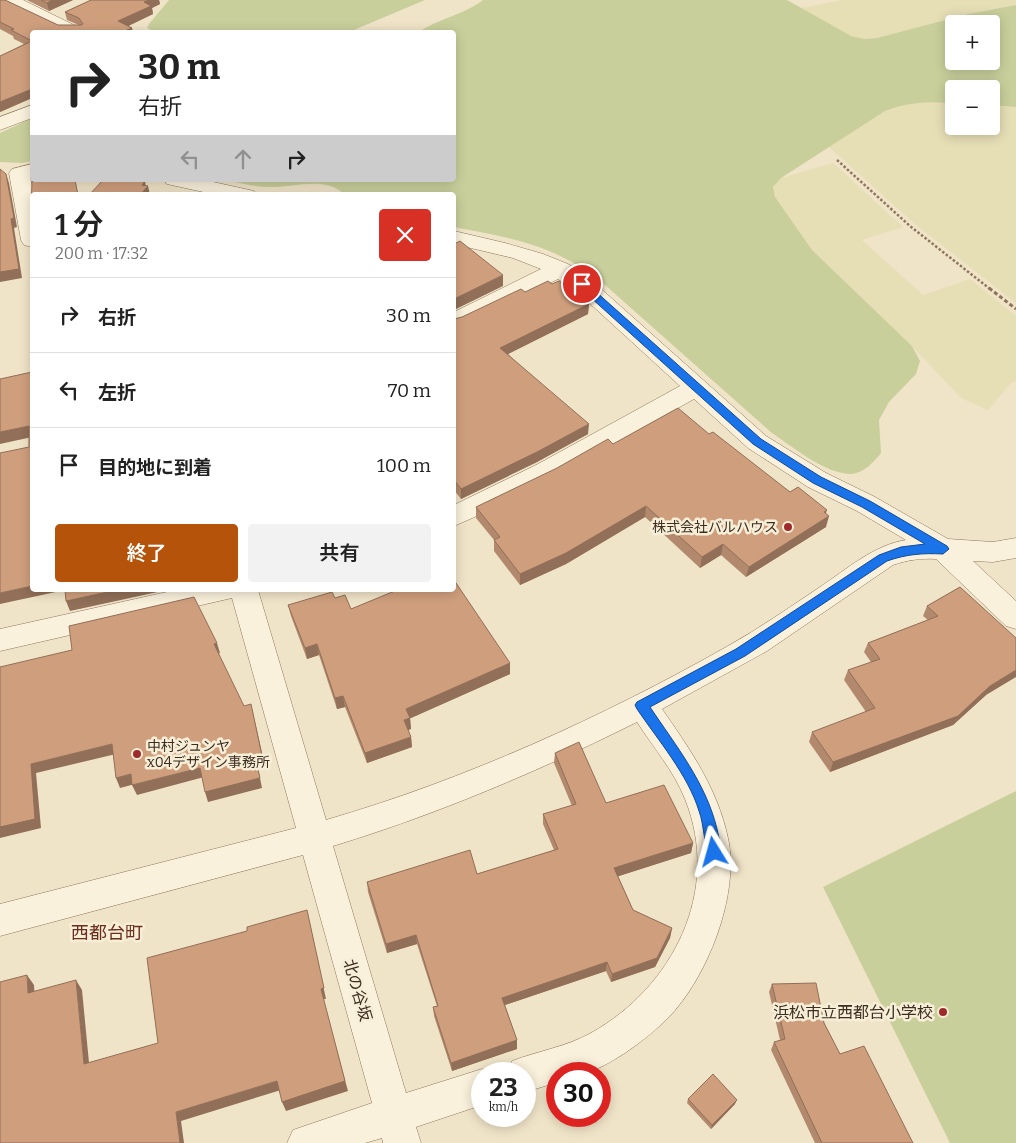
<!DOCTYPE html>
<html lang="ja">
<meta charset="utf-8">
<style>
:root{--surface:#fff;--page:#f2f2f2;--text:#222;--muted:#767676;--line:#e0e0e0;--accent:#b45309}
body{margin:0;font-family:Bitter,"Noto Sans JP",serif;background:var(--page);color:var(--text);height:100vh;display:flex;flex-direction:column;font-size:19px;white-space:nowrap}
*{box-sizing:border-box;margin:0}
p{font-size:16px;color:var(--muted)}
.icon{flex:none;width:28px;height:28px;fill:none;stroke:currentColor;stroke-width:2;stroke-linecap:round;stroke-linejoin:round}
.map{position:relative;flex:1;overflow:hidden}
.details{position:absolute;left:30px;top:192px;width:426px;height:400px;display:flex;flex-direction:column;background:var(--surface);border-radius:5px;box-shadow:0 2px 12px #0003}
.details>*{flex:none}
.banner{position:absolute;left:30px;top:30px;width:426px;height:152px;border-radius:5px;box-shadow:0 2px 12px #0003;background:#fff;color:var(--text);overflow:hidden}
.buttons{position:absolute;left:945px;top:15px;display:grid;gap:10px}
.buttons a{display:grid;place-items:center;width:55px;height:55px;border-radius:5px;background:var(--surface);box-shadow:0 2px 12px #0003;font-size:25px}
.speed{position:absolute;left:471px;top:1062px;display:flex;gap:10px;font-size:25px;font-weight:700;text-align:center}
.speed>*{display:grid;place-content:center;width:65px;height:65px;border-radius:50%;background:var(--surface);box-shadow:0 2px 12px #0003;line-height:1}
.speed small{font-size:12px;font-weight:400}
.speed .limit{border:8px solid #d22;background:#fff;color:#111}
.pin{position:absolute;display:grid;place-items:center;width:42px;height:42px;color:#fff;margin:-21px;border:2px solid #fff;border-radius:50%;box-shadow:0 1px 5px #0007}
.me{position:absolute;width:55px;margin:-28px;rotate:352deg;stroke-linejoin:round;filter:drop-shadow(0 0 4px #0008)}
.turn{display:flex;align-items:center;gap:18px;height:105px;padding:0 25px;font-size:22px}
.turn .icon{width:65px;height:65px;stroke-width:2.5}
.turn b{display:block;font-size:35px;line-height:42px}
.lanes{display:flex;align-items:center;height:48px;padding:0 25px;background:#0003;justify-content:center;gap:25px;direction:ltr}
.lanes .off{opacity:.35}
.round{display:grid;place-items:center;flex:none;width:52px;height:52px;border-radius:5px;background:var(--page)}
.headline{display:flex;align-items:center;justify-content:space-between;height:85px;padding:0 25px}
h1{font-size:30px;font-weight:600;line-height:38px}
.cta{display:flex;gap:10px;margin-top:auto;padding:10px 25px}
.cta a{flex:1;height:58px;border-radius:5px;background:var(--accent);color:#fff;font-size:20px;font-weight:600;line-height:58px;text-align:center}
.cta a+a{background:var(--page);color:var(--text)}
ul{padding:0;list-style:none}
li{display:flex;align-items:center;gap:15px;height:75px;padding:0 25px;border-top:1px solid var(--line)}
li div{flex:1}
li b{display:block;font-size:19px}
li em{font-style:normal}
.map>svg:first-child{display:block}
</style>
<div class="map">
<svg width="1016" height="1143" viewBox="0 0 1016 1143">
<rect width="100%" height="100%" fill="#f0e4c8"/>
<path fill="#e6deb5" d="M842 0H1016V5L968 14 877 38 865 39 851 36 839 31 801 8Z
M925 102 954 103V126H991V105L1016 107V303L916 225 829 147 885 111 903 104Z
M833 163 903 227 862 240 923 295 970 279 1016 316V381L1011 383 988 410 961 398 912 346 812 250 775 197 773 187 781 178Z"/>
<path fill="#c9cf9b" fill-rule="evenodd" d="M169 0H425L349 32H155L147 28 149 24Z
M483 0H787L851 36 865 39 877 38 968 14 1016 5V107L991 105V89H954V103C928 102 910 101 885 111L781 178 773 187 775 197 812 250 912 346 920 361 916 374 889 402 879 420 881 453C874 462 863 474 850 474 824 473 793 447 772 433L596 277C547 243 511 238 454 227V195H345C325 175 294 188 269 187 255 187 240 183 226 180H454V32H419C439 18 464 15 483 0ZM954 24H991V61H954Z
M32 118V161L22 163 0 162V133Z
M1016 791V1143H950L823 887Z"/>
<g fill="none" stroke-linecap="round" stroke-linejoin="round">
<g stroke="#8d765c" stroke-width="1">
<path id="minor" d="M0 0H23L80 28 83 32H61L3 4Z
M32 105V118L0 130V117Z
M32 164V176L30 177 34 195 32 247 24 245 21 240 9 173 12 169Z
M164 180H204L254 191 257 195H217L167 184Z
M454 231 505 243 543 254 568 264 590 279 766 436 826 473 875 497 948 539 993 542 1016 538V558L993 562 973 561 1016 601V629L1006 626 936 559C921 558 907 560 893 565L767 651 662 709C692 752 719 791 729 843 738 899 707 977 669 1017 655 1031 641 1042 625 1053 612 1061 595 1072 580 1074 573 1075 565 1074 558 1074V1082L555 1083 525 1092V1074H507L512 1061C538 1051 566 1047 591 1033 673 987 722 891 685 799 674 771 653 747 637 722 539 771 438 814 333 846L406 1093 482 1069 494 1074H482V1105L416 1127 421 1143H383L382 1138 365 1143H287L293 1130 372 1103 303 855 0 936V904L296 828 232 598 0 651V629L176 590H258L326 820C464 780 603 717 728 646 760 628 790 607 820 587 847 569 874 545 906 540L857 511 808 487 748 448 694 399 556 477 495 508 454 526V505L538 464 680 386 574 289 558 279 462 326 454 328V312L541 269 513 258 454 244Z"/>
</g>
<path stroke="#8d765c" stroke-width="2.5" stroke-dasharray="2.5 2" stroke-linecap="butt" d="M837 160 910 226 990 289"/>
<path stroke="#8d765c" stroke-width="3" stroke-dasharray="4 2.5" stroke-linecap="butt" d="M989 288 1016 309"/>
<use href="#minor" fill="#faf1dc" fill-rule="evenodd"/>
</g>
<path fill="#b2896c" d="M0 0H5L58 25H79L67 20 65 12 91 0H159L160 4 152 8 153 14 128 26 132 28 133 32H32V98L0 112V56L24 44 14 39 13 36 0 29Z
M27 0H73L49 11Z
M552 284 589 304 588 314 508 354 588 434 537 462 461 499 454 490V319L462 317 525 292Z
M709 434 790 492 826 513V527L746 577 721 555 700 568 645 517 566 564 520 585 494 551V540L476 518V507L613 444Z
M960 587 986 695 953 725 830 772 809 742 812 732 866 712 844 680 848 670 871 662 864 652 868 643 928 620 923 616 927 606Z
M335 598 351 609 510 674 410 718 411 729 408 730 411 737 412 747 367 763 345 707 337 709 319 655 307 659 291 616 288 605Z
M555 753 606 803 693 843 691 853 618 876 633 910 672 928 670 938 655 967 611 982 606 971 505 1005 517 1040V1049L452 1071 434 1016 433 1007 437 1006 417 944 387 953 368 892 367 882 477 874 554 850 543 824V814L572 806 554 763Z
M772 984 824 1023 840 1054 913 1143H815L771 1050 774 1042 780 1040 769 992Z
M688 1099 735 1104 711 1129 687 1103Z"/>
<path fill="#916f58" d="M52 0H73L49 11 47 3Z
M149 0H159L160 4 152 8 153 14 120 30 118 21 144 2Z
M132 28 133 32H122Z
M32 89V98L0 112V102Z
M6 174 9 183 17 227 14 228 22 278 0 282V272L11 219Z
M145 181 146 187 148 186 150 195H140L142 185Z
M503 275V286L454 310V299Z
M589 304 588 314 500 358V348Z
M589 424 588 434 537 462 461 499V489Z
M29 426 32 437 0 444V432Z
M646 506 645 517 566 564 520 585V574Z
M827 510 824 519 829 516 826 527 746 577 749 567Z
M723 544 721 555 700 568 702 557Z
M32 586V590H65L0 604V593Z
M117 590H167L70 611 66 601Z
M217 643 220 653 217 654 214 644Z
M317 644 319 655 307 659 305 648Z
M510 663V674L409 719 410 718 411 729 405 731 404 720 406 709Z
M1016 670V677L986 695 953 725 830 772 833 762 990 686Z
M343 696 345 707 337 709 335 698Z
M251 704 265 766 258 768 262 788 208 802 205 792 255 758Z
M411 737 412 747 367 763 365 753Z
M112 744 116 754 36 773 41 828 0 838V827L31 764Z
M200 768 204 777 137 795 132 785Z
M131 774 135 784 120 788 116 778Z
M693 843 691 853 613 878 614 868Z
M307 910 326 999H323L348 1091 286 1111 282 1102 321 989Z
M672 928 670 938 655 967 611 982 612 974Z
M416 935 417 944 387 953 386 944Z
M607 962 606 971 502 1006V998Z
M27 975 34 985 35 1003 28 993Z
M76 980 82 990 90 1073 84 1064Z
M517 1040V1049L452 1071 451 1063Z
M277 1081 281 1090 181 1121 184 1143H180L176 1112Z
M737 1100 735 1104 711 1129 712 1125Z"/>
<path fill="#cf9f7d" stroke="#916f58" d="M0 0H5L58 25H81L83 24 79 18 65 12 91 0H149L144 2 151 6 118 21 132 28 122 32H32V89L0 102V56L32 41 11 30 14 29 0 22Z
M41 0H52L47 3Z
M0 169 6 174 14 218 11 219 19 269 0 272Z
M39 180H75L78 195H32V212H31L32 181Z
M103 180H140L145 181 142 185 148 186 140 195H89Z
M460 241 503 275 454 299V244Z
M548 281 552 284 559 281 589 304 500 348 589 424 537 452 461 489 454 480V319L462 317 521 289 525 292Z
M32 372V586L0 593V453L29 447V426L0 432V379Z
M678 408 709 434 713 432 790 492 798 487 827 510 824 512 829 516 749 567 723 544 702 557 646 506 566 553 520 574 494 540 500 537 476 507 557 468 608 439 613 444Z
M454 580 510 663 406 709 410 718 404 720 411 737 365 753 343 696 335 698 317 644 305 648 288 605 332 592 335 598 345 595 351 609 397 590H454Z
M960 587 1016 638V670L990 686 958 716 833 762 812 732 875 708 848 670 880 659 868 643 938 616 927 606Z
M65 590H117L66 601Z
M194 597 217 643 214 644 244 706 251 704 262 756 255 758 260 778 205 792 200 768 132 785 131 774 116 778 112 744 31 764 35 819 0 827V667L72 650 69 626Z
M579 742 606 803 664 785 693 843 614 868 633 910 672 928 657 958 612 974 607 962 502 998 517 1040 451 1063 433 1007 438 1006 416 935 386 944 367 882 470 850 477 874 558 849 543 814 576 804 555 753Z
M307 910 324 988 321 989 345 1081 282 1102 277 1081 176 1112 180 1143H0V982L27 975 28 993 76 980 84 1064 158 1043 147 958 247 931V927Z
M816 983 824 1023 840 1054 864 1046 913 1143H822L774 1042 785 1039 772 984Z
M713 1074 737 1100 712 1125 688 1099Z"/>
<path fill="#1a73e8" stroke="#114b97" d="M579 282H585L761 439 821 477 870 501 947 546 949 549 943 554C923 553 907 554 887 561L745 656 650 707C676 746 706 783 717 829 719 838 722 848 718 856L714 858 709 856C704 845 704 824 699 811 688 775 658 740 637 709L635 705 637 702 736 649 879 555 901 547 925 544 862 507 813 483 753 444 579 287Z"/>
<g fill="#9e2a2b" stroke="#f7eed8" stroke-width="2">
<circle cx="788" cy="527" r="5"/>
<circle cx="137" cy="754" r="5"/>
<circle cx="943" cy="1012" r="5"/>
</g>
<g text-anchor="middle" stroke-width="5" stroke-linejoin="round" paint-order="stroke">
<g font-size="14" fill="#3d2e20" stroke="#f7eed8" text-anchor="end">
<text x="778" y="532">株式会社バルハウス</text>
<text x="147" y="751" text-anchor="start">中村ジュンヤ<tspan x="147" dy="16">x04デザイン事務所</tspan></text>
</g>
<g font-size="16" fill="#3d2e20" stroke="#f7eed8">
<text transform="translate(358 990) rotate(74)" y="6">北の谷坂</text>
</g>
<g font-size="16" fill="#3d2e20" stroke="#f7eed8" text-anchor="end">
<text x="933" y="1018">浜松市立西都台小学校</text>
</g>
<g font-size="18" fill="#6b2e1e" stroke="#f7eed8">
<text x="107" y="939">西都台町</text>
</g>
</g>
</svg>
<div class="buttons">
<a>+</a>
<a>−</a>
</div>
<div class="speed"><div>23<small>km/h</small></div><div class="limit">30</div></div>
<div class="pin" style="left:582px;top:284px;background:#d93025"><svg class="icon" aria-label="arrive" viewBox="0 0 24 24"><path d="M6 21V4h12l-3 4 3 4H6"/></svg></div>
<svg class="me" style="left:714px;top:852px" viewBox="-20 -20 40 40"><path d="M0-17L14 15 0 8-14 15z" fill="#1a73e8" stroke="#fff" stroke-width="4"/></svg>
<div class="banner">
<div class="turn"><svg class="icon" aria-label="right" viewBox="0 0 24 24"><path d="M7 20v-9h11M14 6l5 5-5 5"/></svg><div><b>30 m</b>右折</div></div>
<div class="lanes"><svg class="icon off" aria-label="left" viewBox="0 0 24 24"><path d="M17 20v-9H6M10 6l-5 5 5 5"/></svg><svg class="icon off" aria-label="ahead" viewBox="0 0 24 24"><path d="M12 20V5M6 11l6-6 6 6"/></svg><svg class="icon" aria-label="right" viewBox="0 0 24 24"><path d="M7 20v-9h11M14 6l5 5-5 5"/></svg></div>
</div>
<section class="details">
<div class="headline"><div><h1>1 分</h1><p>200 m · 17:32</p></div><a class="round" style="background:#d93025;color:#fff"><svg class="icon" aria-label="close" viewBox="0 0 24 24"><path d="M6 6l12 12M18 6L6 18"/></svg></a></div>
<ul>
<li><svg class="icon" aria-label="right" viewBox="0 0 24 24"><path d="M7 20v-9h11M14 6l5 5-5 5"/></svg><div><b>右折</b></div><em>30 m</em></li>
<li><svg class="icon" aria-label="left" viewBox="0 0 24 24"><path d="M17 20v-9H6M10 6l-5 5 5 5"/></svg><div><b>左折</b></div><em>70 m</em></li>
<li><svg class="icon" aria-label="arrive" viewBox="0 0 24 24"><path d="M6 21V4h12l-3 4 3 4H6"/></svg><div><b>目的地に到着</b></div><em>100 m</em></li>
</ul>
<div class="cta"><a>終了</a><a>共有</a></div>
</section>
</div>
